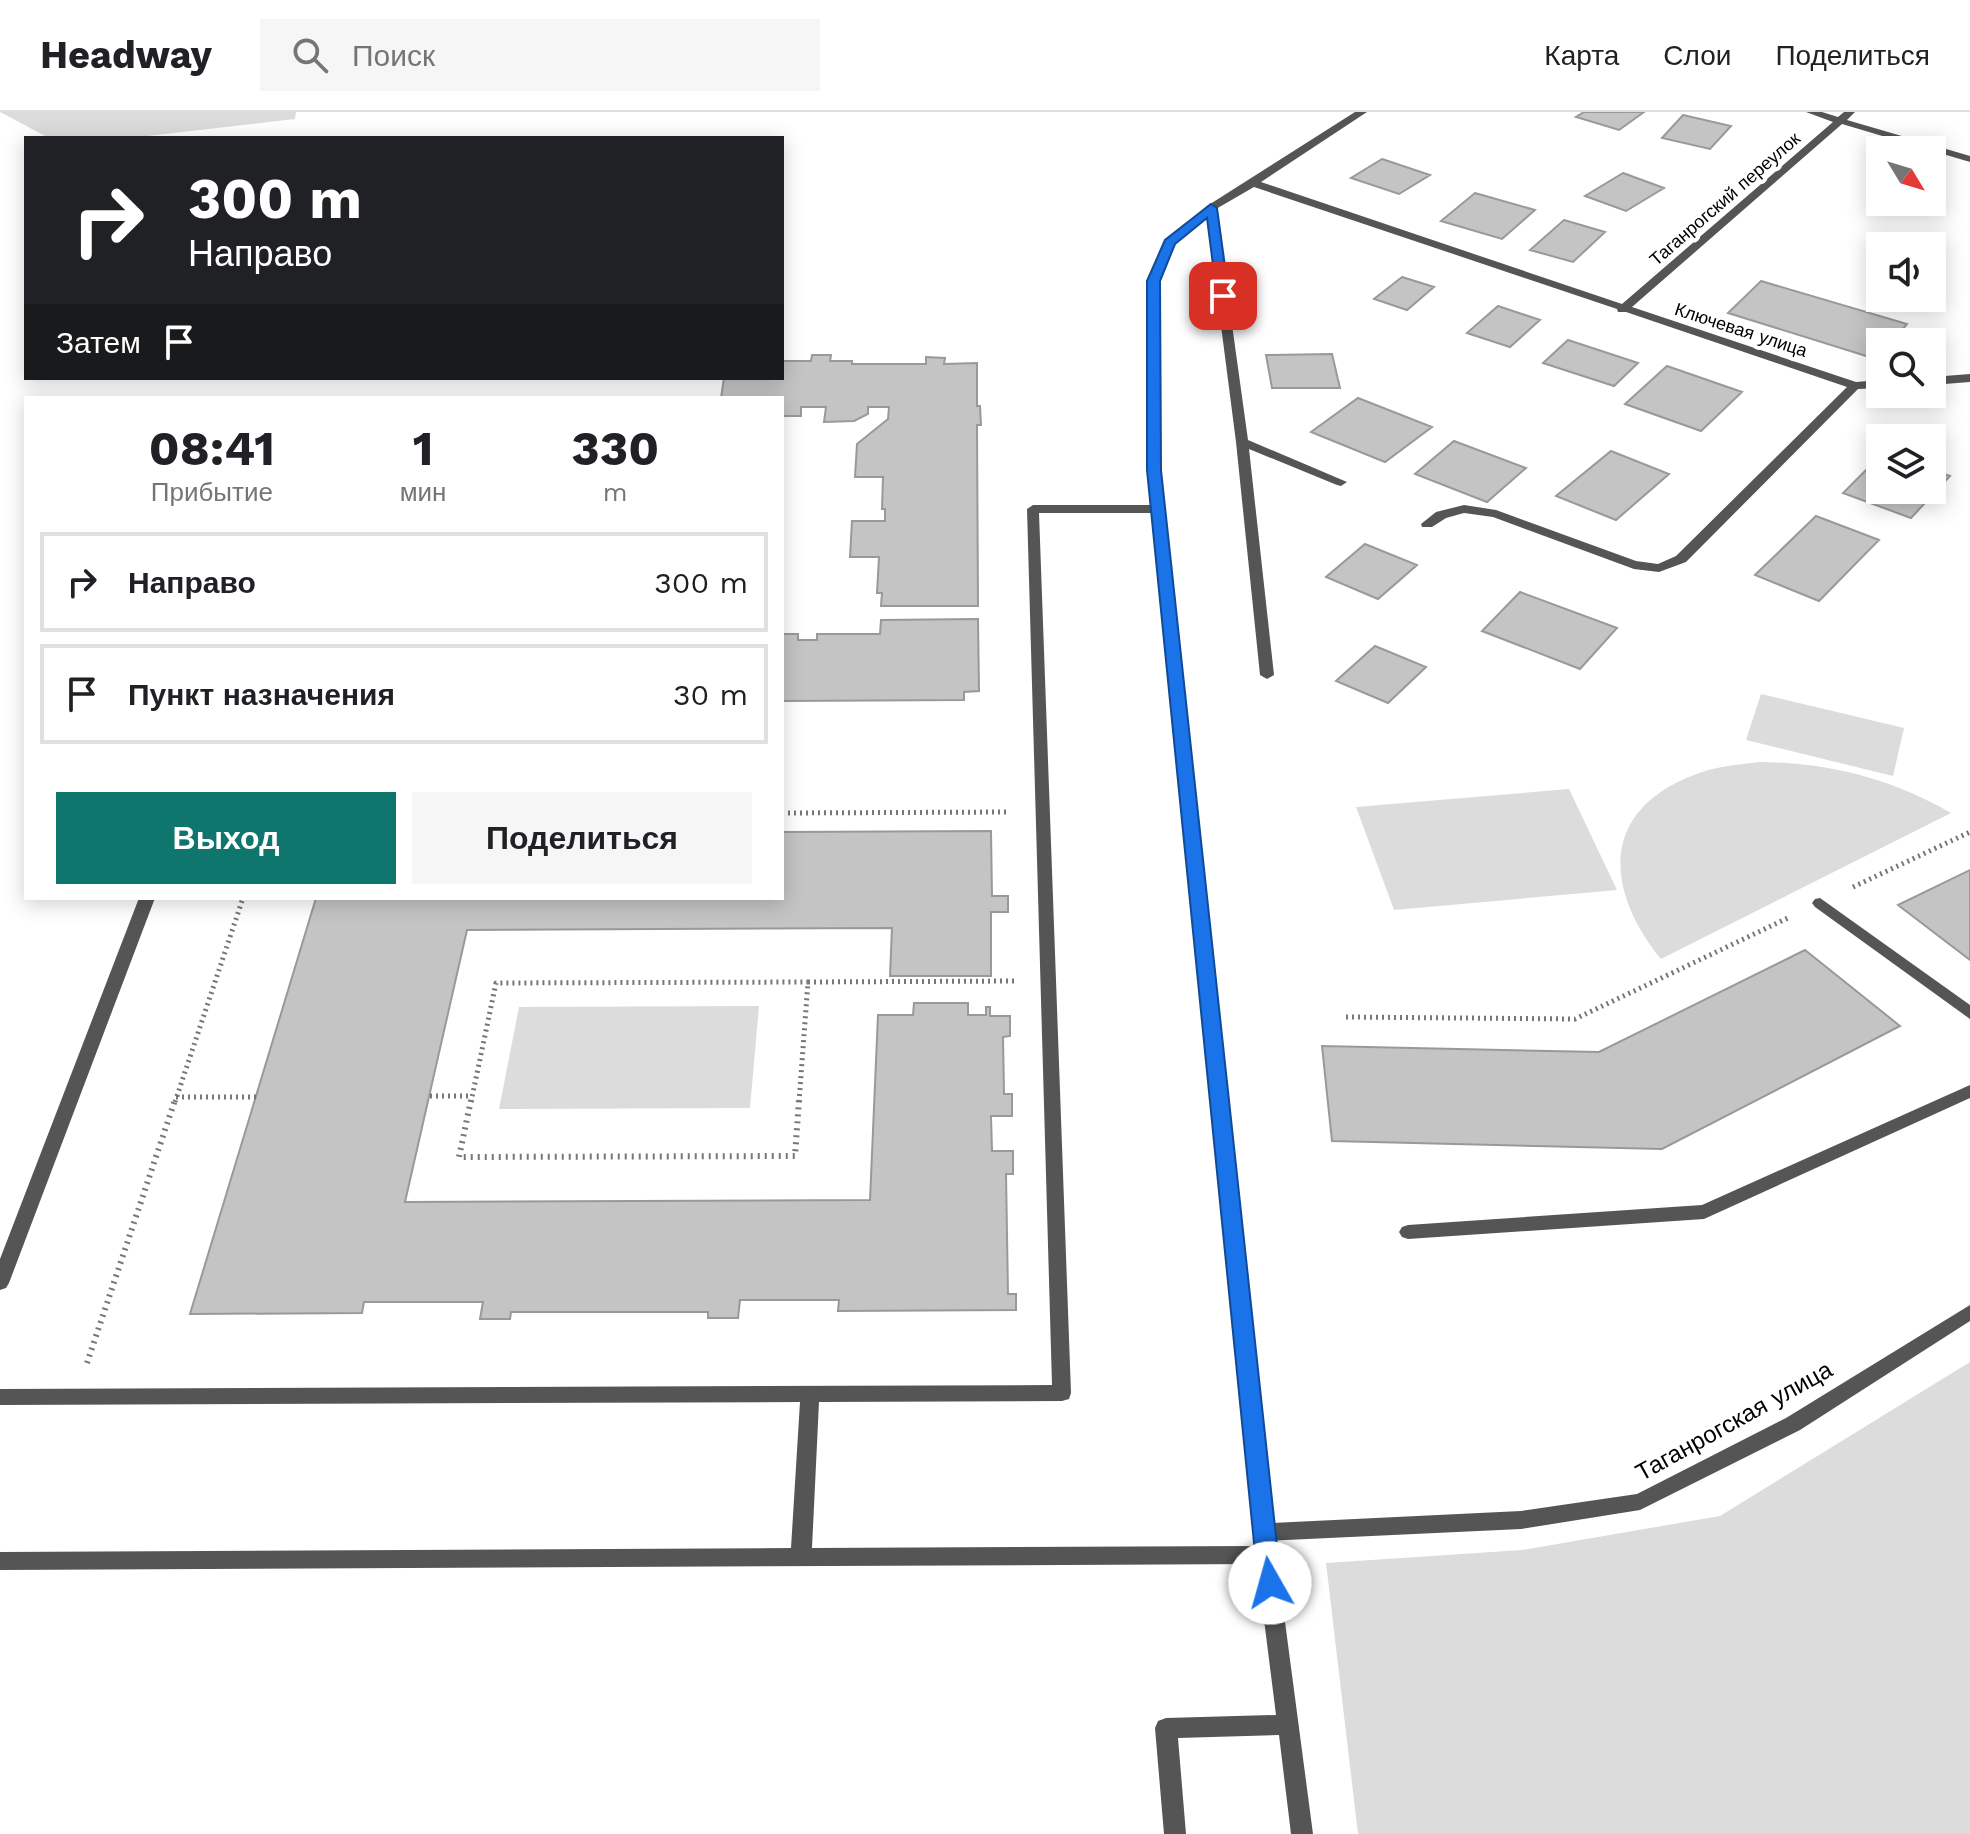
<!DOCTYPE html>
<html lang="ru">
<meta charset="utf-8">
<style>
:root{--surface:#fff;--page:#f6f6f6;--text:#202124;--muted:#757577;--line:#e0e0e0;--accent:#0f766e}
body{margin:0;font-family:"Work Sans",sans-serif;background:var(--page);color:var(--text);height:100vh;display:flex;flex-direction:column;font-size:30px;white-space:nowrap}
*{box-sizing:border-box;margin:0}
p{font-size:26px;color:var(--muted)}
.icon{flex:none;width:44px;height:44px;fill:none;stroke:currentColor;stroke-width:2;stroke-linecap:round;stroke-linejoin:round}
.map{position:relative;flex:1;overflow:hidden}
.drawer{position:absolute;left:24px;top:284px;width:760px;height:504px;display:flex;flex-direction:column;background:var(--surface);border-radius:0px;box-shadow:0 4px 20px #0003}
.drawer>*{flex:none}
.hud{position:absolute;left:24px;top:24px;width:760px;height:244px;border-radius:0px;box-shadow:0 4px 20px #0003;background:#202124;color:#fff;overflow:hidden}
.needle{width:52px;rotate:128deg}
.tools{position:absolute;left:1866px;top:24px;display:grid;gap:16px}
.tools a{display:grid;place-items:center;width:80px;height:80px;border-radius:0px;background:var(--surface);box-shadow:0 4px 20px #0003;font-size:40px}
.pin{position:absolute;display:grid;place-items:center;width:68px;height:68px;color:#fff;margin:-34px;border-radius:16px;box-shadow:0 4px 12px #0006}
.me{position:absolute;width:88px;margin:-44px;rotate:353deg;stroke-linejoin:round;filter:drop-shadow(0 0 6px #0008)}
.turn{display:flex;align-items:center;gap:28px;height:168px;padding:0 32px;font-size:36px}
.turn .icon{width:104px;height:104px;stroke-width:2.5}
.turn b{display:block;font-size:56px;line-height:68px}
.then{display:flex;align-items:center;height:76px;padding:0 32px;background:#0003;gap:16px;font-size:30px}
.eta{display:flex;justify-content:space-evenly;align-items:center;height:136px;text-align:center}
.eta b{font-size:48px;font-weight:700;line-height:56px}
.cta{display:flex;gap:16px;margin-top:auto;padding:16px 32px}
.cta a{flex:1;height:92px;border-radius:0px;background:var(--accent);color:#fff;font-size:32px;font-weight:700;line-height:92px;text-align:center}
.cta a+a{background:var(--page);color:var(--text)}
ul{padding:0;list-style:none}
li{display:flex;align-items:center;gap:24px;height:100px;margin:0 16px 12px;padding:0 16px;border:4px solid var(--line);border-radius:0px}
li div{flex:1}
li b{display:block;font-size:30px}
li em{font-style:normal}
header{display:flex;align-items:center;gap:48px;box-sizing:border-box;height:112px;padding:0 40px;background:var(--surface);border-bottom:2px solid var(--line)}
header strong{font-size:38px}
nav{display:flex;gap:44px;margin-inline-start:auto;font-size:28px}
.search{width:560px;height:72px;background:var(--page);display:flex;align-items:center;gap:20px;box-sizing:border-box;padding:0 28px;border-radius:0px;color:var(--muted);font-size:30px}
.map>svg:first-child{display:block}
</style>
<header>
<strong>Headway</strong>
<div class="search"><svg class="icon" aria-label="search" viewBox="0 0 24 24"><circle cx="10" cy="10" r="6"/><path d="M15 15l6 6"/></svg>Поиск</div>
<nav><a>Карта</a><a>Слои</a><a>Поделиться</a></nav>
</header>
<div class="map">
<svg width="1970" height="1722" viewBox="0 0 1970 1722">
<rect width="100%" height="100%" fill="#fff"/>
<path fill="#dcdcdc" d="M0 0H296L295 7 130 26H49Z
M1761 582 1904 616 1893 664 1746 628Z
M1760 650C1830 651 1890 666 1951 701L1661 847C1605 778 1599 699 1694 663 1715 654 1738 653 1760 650Z
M1569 677 1617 778 1394 798 1356 695Z
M759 894 750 996 499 997 519 895Z
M1970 1250V1722H1358L1326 1451 1522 1438 1720 1404Z"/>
<path fill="#c4c4c4" stroke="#999" stroke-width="2" d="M1584 0H1644L1619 18 1576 5Z
M1683 3 1731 14 1710 37 1662 26Z
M1382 47 1430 63 1399 82 1351 66Z
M1623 61 1664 76 1626 99 1585 84Z
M1475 81 1535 98 1502 127 1441 109Z
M1564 108 1605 120 1573 150 1530 138Z
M1402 165 1434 175 1407 198 1374 187Z
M1761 169 1907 212 1892 230H1880V243L1876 247 1728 201Z
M1498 194 1540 208 1510 235 1467 221Z
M1568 228 1638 251 1614 274 1543 251Z
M1332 242 1340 276H1272L1266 243Z
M812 243H831L830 249H852V252H926V245L945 246 944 252 977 251V294H980L981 313H977L978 494H881L882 481H877L879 445H850L852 409H885V397H882L883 365H855L857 332 888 307 889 295H868V302L854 309 824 310 826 295H801V304H782V286H721L724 266H782V249H811Z
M1667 254 1742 280 1701 319 1625 292Z
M1358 286 1432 315 1385 350 1311 320Z
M1454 329 1526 356 1487 390 1415 362Z
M1611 339 1669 362 1616 408 1556 384Z
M1880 344V378H1932V358L1950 364 1911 406 1843 381Z
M1816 404 1879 428 1819 489 1755 463Z
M1365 432 1417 453 1378 487 1326 465Z
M1520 480 1617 516 1580 557 1482 519Z
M978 507 979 579 964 580V588L782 589V522H798V528H817V522H880L881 508Z
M1375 534 1426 555 1388 591 1336 569Z
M991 719 992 784H1008V800H991V864H890L892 816 467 818 405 1090 870 1088 878 903H913L914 891H968V903H986V895H990V904H1010V924L1003 925 1004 982H1012V1004H991L992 1039H1013V1062H1006L1008 1182H1016V1198L838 1199 839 1188H740L738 1206H708V1200H511L510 1207H480L483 1190H364L362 1201 190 1202 316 786H782V720Z
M1970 758V848L1898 793Z
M1805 838 1900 914 1662 1037 1332 1029 1322 934 1599 940Z"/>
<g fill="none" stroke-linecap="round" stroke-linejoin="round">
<path stroke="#777" stroke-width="5" stroke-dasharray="2 4" stroke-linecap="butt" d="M782 701 1010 700
M1853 775 1970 720
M808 870 1015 869
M1346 905 1575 907 1790 805
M430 984H472
M176 985H256
M175 990 243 786
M471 990 496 871 808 870
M799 990 808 870"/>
<path stroke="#777" stroke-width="6" stroke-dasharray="2 5" stroke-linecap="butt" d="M471 988 459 1045 795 1044 799 988
M87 1251 175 988"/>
<path fill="#555" fill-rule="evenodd" d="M1033 393H1158L1164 397 1158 401H1039L1071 1281 1069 1287 1062 1289 819 1290 812 1436 1255 1434 1258 1428 1265 1425 1272 1428 1275 1434 1313 1722H1291L1279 1623 1178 1626 1186 1722H1164L1155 1616 1158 1609 1166 1606 1276 1603 1257 1452 0 1458V1440L791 1436 800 1290 0 1293V1277L1052 1273 1027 397Z
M139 786H155L9 1171 6 1176 0 1178V1147Z
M1820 786 1970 893V907L1815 795 1812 791 1815 787Z
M1970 973V986L1704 1107 1408 1127 1402 1125 1399 1120 1402 1115 1408 1113 1702 1093Z"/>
<path fill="#555" fill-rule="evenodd" d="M1355 0H1367L1261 70 1622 192 1833 10 1806 0H1822L1838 5 1844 0H1855L1847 8 1970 44V50L1842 12 1632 195 1856 270 1880 268V276L1858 277 1686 450 1659 460 1634 457 1493 405 1464 401 1446 406 1432 415H1422L1421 412 1436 400 1464 393 1496 398 1636 449 1658 452 1676 444 1847 275 1626 200H1618L1617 197 1254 75 1216 97 1248 328 1347 370 1341 374 1337 373 1249 337 1274 563 1267 567 1260 563 1236 330 1207 105 1175 132 1159 169 1160 358 1272 1411 1521 1399 1637 1382 1786 1306 1970 1193V1209L1800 1318 1640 1398 1521 1417 1263 1429 1256 1426 1253 1420 1148 358 1147 169 1166 128 1207 94Z
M1970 262V270L1932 273V265Z"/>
</g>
<path fill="#1a73e8" stroke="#114b97" stroke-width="2" d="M1211 92 1217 96 1229 184 1223 187 1217 184 1207 106 1175 132 1160 169 1161 358 1281 1471 1278 1479 1270 1482 1261 1479 1258 1471 1147 358V169L1165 128Z"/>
<g text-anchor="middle" stroke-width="8" stroke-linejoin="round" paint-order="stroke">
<g font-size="18" fill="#000" stroke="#fff">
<text transform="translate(1725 87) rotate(-41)" y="6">Таганрогский переулок</text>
<text transform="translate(1741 218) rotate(18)" y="6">Ключевая улица</text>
</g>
<g font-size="24" fill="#000" stroke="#fff">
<text transform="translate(1734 1309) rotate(-29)" y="8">Таганрогская улица</text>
</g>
</g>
</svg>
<div class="tools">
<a><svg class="needle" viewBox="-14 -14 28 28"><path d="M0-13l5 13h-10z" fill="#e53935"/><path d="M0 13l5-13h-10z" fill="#757577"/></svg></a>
<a><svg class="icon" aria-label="sound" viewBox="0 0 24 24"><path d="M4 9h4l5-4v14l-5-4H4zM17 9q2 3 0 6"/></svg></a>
<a><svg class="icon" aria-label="search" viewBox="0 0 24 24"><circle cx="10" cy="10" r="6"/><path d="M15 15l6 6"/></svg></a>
<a><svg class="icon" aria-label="layers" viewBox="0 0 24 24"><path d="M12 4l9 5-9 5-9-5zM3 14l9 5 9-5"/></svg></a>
</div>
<div class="pin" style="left:1223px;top:184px;background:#d93025"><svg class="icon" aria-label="arrive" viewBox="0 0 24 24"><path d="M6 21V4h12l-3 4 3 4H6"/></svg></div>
<svg class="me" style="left:1270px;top:1471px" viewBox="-20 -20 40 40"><circle r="19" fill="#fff"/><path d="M0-13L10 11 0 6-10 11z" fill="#1a73e8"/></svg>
<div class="hud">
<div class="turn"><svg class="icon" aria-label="right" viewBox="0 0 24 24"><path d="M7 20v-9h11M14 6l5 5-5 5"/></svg><div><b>300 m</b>Направо</div></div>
<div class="then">Затем<svg class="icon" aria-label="arrive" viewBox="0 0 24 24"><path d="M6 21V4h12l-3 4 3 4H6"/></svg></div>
</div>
<section class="drawer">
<div class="eta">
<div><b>08:41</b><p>Прибытие</p></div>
<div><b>1</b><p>мин</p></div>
<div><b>330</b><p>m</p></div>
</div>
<ul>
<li><svg class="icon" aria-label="right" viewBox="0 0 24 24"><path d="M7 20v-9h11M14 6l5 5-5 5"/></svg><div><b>Направо</b></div><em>300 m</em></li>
<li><svg class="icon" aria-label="arrive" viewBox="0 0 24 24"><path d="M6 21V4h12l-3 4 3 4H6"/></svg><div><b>Пункт назначения</b></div><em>30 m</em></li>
</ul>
<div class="cta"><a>Выход</a><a>Поделиться</a></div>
</section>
</div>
